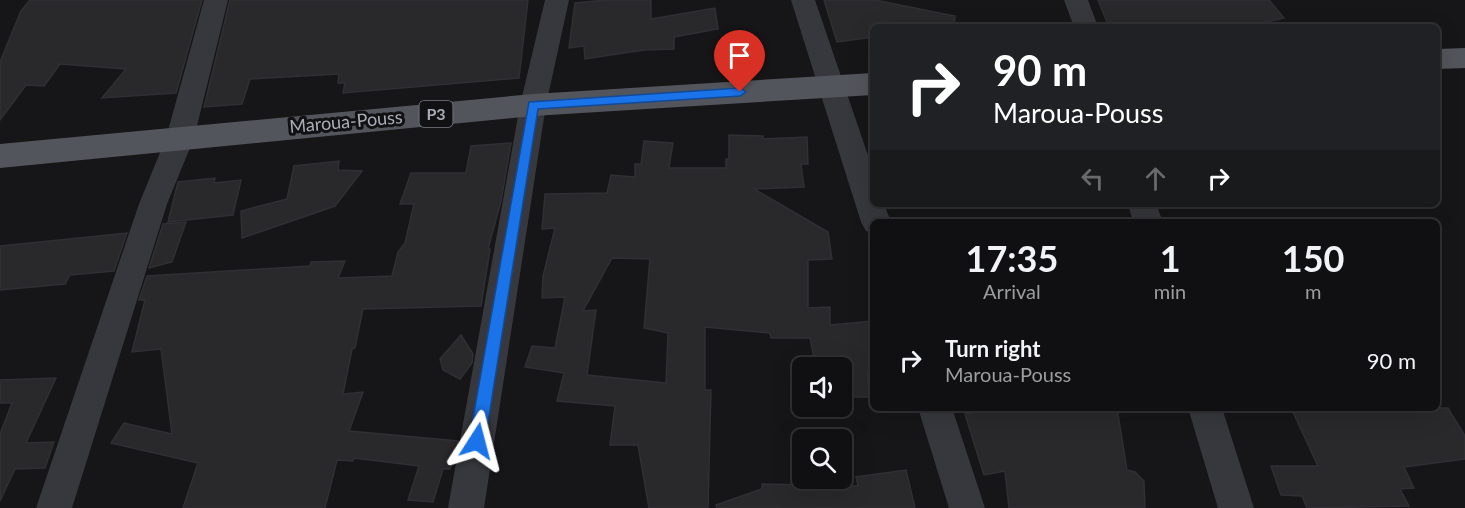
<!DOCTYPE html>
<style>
:root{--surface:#101012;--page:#19191b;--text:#f1f3f6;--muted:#9c9d9f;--line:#303032}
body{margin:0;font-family:Lato,sans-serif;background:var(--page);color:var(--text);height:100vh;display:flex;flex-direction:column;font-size:22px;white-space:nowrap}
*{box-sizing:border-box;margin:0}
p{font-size:20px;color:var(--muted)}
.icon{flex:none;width:33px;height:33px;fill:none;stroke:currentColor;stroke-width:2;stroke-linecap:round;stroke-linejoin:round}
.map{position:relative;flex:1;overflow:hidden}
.sheet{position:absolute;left:870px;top:219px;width:570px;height:192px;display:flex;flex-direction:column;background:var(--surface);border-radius:9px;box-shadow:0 6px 24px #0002,0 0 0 2px var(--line)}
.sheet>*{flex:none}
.banner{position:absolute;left:870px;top:24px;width:570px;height:183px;border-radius:9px;box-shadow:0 6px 24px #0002,0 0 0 2px var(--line);background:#202124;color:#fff;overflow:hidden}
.controls{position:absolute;left:792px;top:357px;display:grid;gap:12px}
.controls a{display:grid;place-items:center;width:60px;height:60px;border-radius:9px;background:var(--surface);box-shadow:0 6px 24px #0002,0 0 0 2px var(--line);font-size:30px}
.pin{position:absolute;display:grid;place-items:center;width:51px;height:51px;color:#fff;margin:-62px -26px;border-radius:50% 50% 50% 0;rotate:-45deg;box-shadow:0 0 6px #0007}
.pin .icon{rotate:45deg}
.me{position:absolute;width:66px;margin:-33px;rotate:9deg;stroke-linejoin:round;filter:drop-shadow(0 0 4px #0008)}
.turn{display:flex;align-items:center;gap:21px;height:126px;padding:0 24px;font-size:27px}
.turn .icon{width:78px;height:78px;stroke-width:2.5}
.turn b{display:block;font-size:42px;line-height:51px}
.lanes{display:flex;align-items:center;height:57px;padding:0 24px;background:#0003;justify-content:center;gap:30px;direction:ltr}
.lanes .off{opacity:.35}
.eta{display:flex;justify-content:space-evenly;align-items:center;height:102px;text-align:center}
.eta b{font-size:36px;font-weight:700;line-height:42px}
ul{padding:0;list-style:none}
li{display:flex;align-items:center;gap:18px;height:78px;padding:0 24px}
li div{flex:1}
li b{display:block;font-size:22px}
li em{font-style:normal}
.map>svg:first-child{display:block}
</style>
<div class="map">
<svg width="1465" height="508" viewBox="0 0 1465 508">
<rect width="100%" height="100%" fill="#161618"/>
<path fill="#29292c" stroke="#303034" stroke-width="1.5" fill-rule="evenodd" d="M30 0H202L176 93 102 98 126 69 60 64 44 86 26 85 0 120V62L21 11Z
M230 0H528L519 78 343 93 345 83H338L339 74 250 79 242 104 204 107Z
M606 0H651V19L715 8 718 29 674 37V49L644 50 585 59 584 46 569 48 575 3Z
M824 0H875L955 16 954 27H873V37L837 42Z
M1098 0H1269L1284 18 1245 27H1109Z
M729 135 763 136V139L807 137 808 164H801L804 187 754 189 828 232 832 259 808 260V308L830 307V325L873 321V371L867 372 870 397H842V368H816L810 338H771L770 333 705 327V390H711L708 508H649L638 445H610L615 406 557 401 564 373 525 367 532 346 555 348 565 297 542 298 543 276 555 228 542 229 545 194 607 193 611 175 635 177V164H641L644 141 673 143 669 168H726V159H729ZM612 258 650 259 644 328 668 333 666 383 587 375 596 310 583 311Z
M511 143 501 201 488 249H490L481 306 363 309 355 348 352 349 343 394 363 392 349 431 458 441 450 469H443L433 502 408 500 419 466 354 458 353 461 337 460 325 508H183L198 463 111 443 124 423 172 434 161 349 132 352 145 300H139L147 276 310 266 311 262 345 261 338 278 392 276 398 252 405 243 414 204H400L411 173H466L471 146Z
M339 161 338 170 362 171 335 206 242 238 241 211 287 199 294 166Z
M215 178 214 183 241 180 233 215 168 222 178 182Z
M186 222 172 262 149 268 163 224Z
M127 233 114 271 70 275 65 284 0 290V246Z
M461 335 473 354 472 363 460 379 443 370 440 359Z
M56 378 26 443 54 442 45 468 15 469 0 501V434L12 403H0V380Z
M984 408H1117L1127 470 1135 472 1144 481 1145 508H1009L1005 471 984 475 965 414 984 411Z
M1291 408H1448L1465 436V459L1404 467 1414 488 1400 489 1409 506 1307 508 1302 496 1281 495 1271 466H1318Z
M906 470 915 508H717L716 505 762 489V484L858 486 856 477Z"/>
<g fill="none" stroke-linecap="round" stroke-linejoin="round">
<path fill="#37383d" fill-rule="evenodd" d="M204 0H228L194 138 167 204 72 508H36L139 204 166 138Z
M545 0H569L546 105 484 508H448L520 105Z
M791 0H815L873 170V204H884L891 222H873V233L866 231 861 222Z
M1064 0H1088L1098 27H1074Z
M1128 204H1156L1163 222H1133Z
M918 408H952L985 508H949Z
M1188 408H1222L1254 508H1218Z"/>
<path fill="#53555c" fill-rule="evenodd" d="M1465 48V68L1437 69V49Z
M873 73V95L533 116 0 168V144L533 94Z"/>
</g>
<path fill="#1a73e8" stroke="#114b97" stroke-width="1.5" d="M740 88 746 92 740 96 538 109 485 441 483 446 477 448 472 446 469 441 529 102Z"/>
<g text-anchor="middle" stroke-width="6" stroke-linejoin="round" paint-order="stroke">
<rect fill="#111113" stroke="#7b7e86" stroke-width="1.5" x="419.5" y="101" width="33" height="26" rx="4.5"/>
<g font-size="16" font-weight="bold" fill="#a8adb8">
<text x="436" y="120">P3</text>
</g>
<g font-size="18" fill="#a8adb8" stroke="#111113">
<text transform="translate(346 122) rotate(-5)" y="6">Maroua-Pouss</text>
</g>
</g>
</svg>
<div class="controls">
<a><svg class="icon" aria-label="sound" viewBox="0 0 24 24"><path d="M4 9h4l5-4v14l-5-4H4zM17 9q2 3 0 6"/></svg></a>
<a><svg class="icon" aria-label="search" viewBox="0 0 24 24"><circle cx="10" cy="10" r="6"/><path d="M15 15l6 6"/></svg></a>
</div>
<div class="pin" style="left:740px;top:92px;background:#d93025"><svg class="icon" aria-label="arrive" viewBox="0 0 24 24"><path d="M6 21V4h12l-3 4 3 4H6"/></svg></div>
<svg class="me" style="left:477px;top:441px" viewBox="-20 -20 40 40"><path d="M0-17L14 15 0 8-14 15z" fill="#1a73e8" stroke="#fff" stroke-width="4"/></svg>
<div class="banner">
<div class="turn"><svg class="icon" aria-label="right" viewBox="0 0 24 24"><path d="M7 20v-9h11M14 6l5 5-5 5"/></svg><div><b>90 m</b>Maroua-Pouss</div></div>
<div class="lanes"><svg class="icon off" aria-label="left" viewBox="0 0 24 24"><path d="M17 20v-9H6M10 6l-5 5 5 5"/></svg><svg class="icon off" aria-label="ahead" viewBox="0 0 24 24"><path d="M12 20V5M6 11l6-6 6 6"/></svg><svg class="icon" aria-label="right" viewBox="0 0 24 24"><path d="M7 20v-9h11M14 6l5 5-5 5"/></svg></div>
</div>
<section class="sheet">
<div class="eta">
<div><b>17:35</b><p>Arrival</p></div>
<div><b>1</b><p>min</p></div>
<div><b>150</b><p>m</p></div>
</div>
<ul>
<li><svg class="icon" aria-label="right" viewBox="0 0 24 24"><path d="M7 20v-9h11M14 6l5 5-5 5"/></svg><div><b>Turn right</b><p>Maroua-Pouss</p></div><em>90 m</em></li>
</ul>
</section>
</div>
